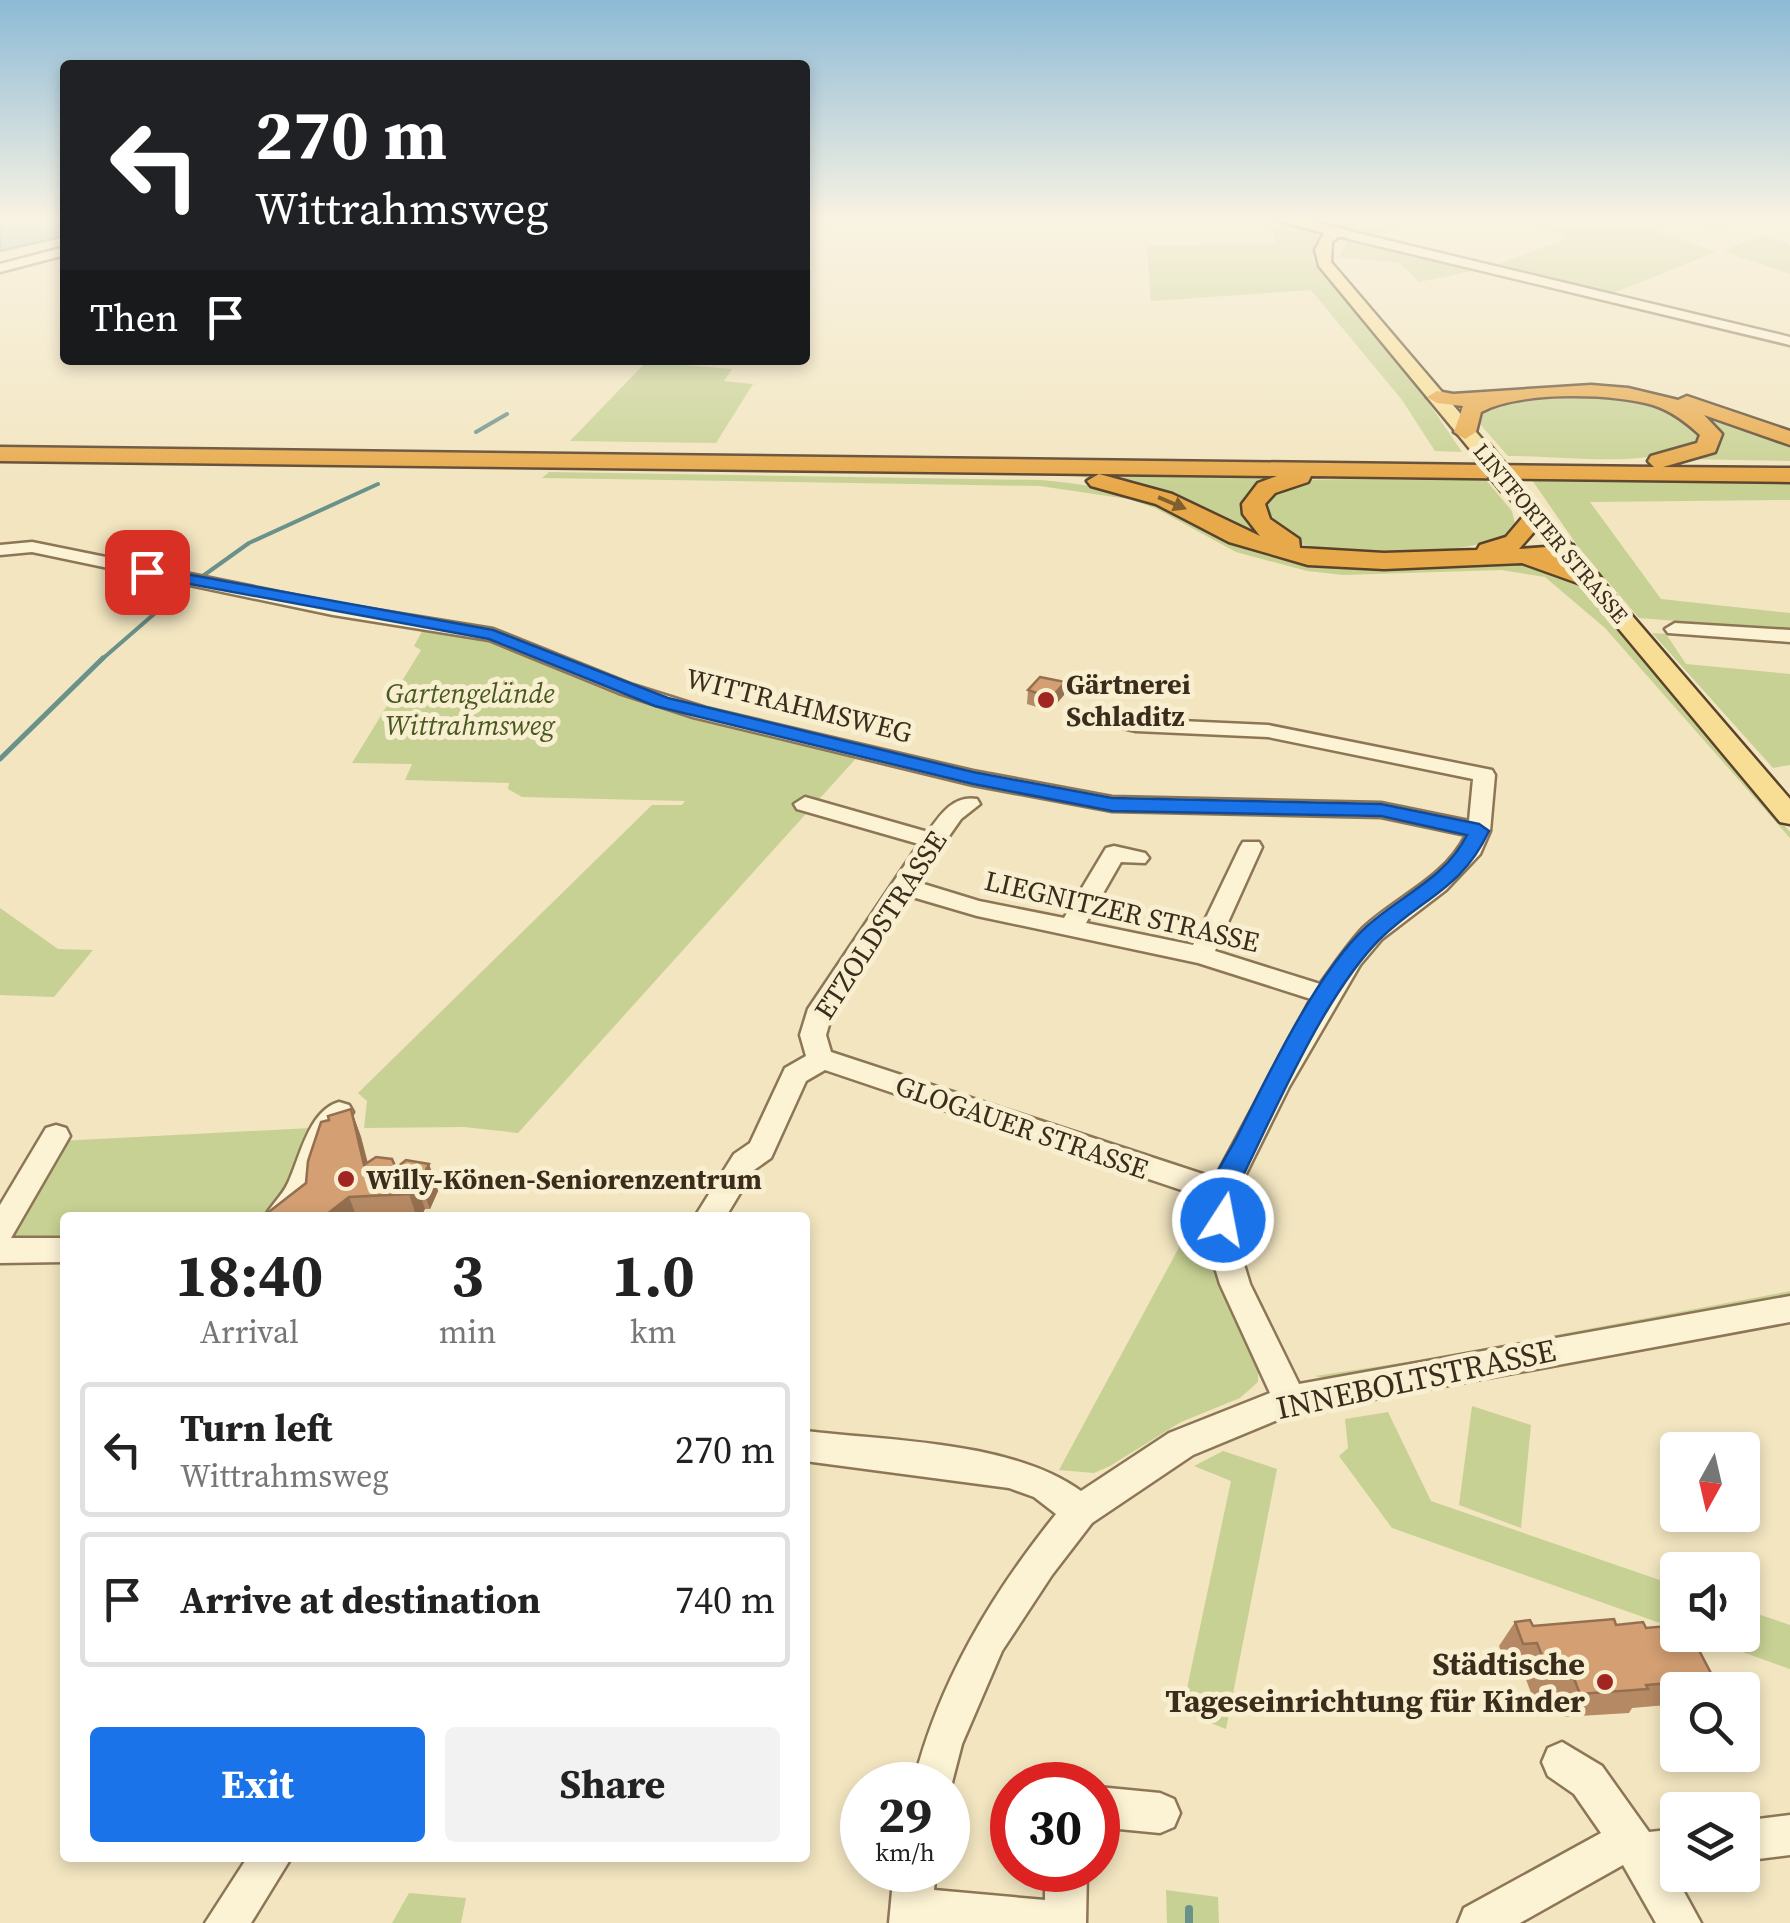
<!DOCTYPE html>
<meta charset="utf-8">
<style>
:root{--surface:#fff;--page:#f2f2f2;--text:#222;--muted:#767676;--line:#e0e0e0;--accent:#1a73e8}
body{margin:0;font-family:"Source Serif 4",serif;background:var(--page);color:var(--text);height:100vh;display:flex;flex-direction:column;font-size:38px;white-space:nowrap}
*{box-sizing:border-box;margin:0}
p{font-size:32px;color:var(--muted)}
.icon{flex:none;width:55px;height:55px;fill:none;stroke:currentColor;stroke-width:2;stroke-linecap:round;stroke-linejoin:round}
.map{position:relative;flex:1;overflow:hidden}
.sheet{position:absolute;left:60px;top:1212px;width:750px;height:650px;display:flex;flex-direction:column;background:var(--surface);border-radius:10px;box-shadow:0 5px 15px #0003}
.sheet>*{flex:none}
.guide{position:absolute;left:60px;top:60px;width:750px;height:305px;border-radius:10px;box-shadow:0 5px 15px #0003;background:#202124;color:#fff;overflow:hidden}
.needle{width:65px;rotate:188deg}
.fabs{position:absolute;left:1660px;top:1432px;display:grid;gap:20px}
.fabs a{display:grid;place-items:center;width:100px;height:100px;border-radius:10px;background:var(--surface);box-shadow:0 5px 15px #0003;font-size:50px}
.speed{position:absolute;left:840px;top:1762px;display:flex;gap:20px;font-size:50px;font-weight:700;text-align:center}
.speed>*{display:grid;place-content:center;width:130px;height:130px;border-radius:50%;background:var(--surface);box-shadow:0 5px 15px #0003;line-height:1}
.speed small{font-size:25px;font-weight:400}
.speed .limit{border:15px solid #d22;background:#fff;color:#111}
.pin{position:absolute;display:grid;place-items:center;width:85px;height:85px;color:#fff;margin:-42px;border-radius:20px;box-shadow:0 5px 15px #0006}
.me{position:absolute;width:110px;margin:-55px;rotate:11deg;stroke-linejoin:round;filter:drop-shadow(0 0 8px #0008)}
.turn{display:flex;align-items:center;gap:35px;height:210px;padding:0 30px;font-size:45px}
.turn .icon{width:130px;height:130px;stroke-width:2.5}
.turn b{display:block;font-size:70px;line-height:85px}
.then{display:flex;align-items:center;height:95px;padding:0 30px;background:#0003;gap:20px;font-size:38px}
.eta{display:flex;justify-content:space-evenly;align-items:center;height:170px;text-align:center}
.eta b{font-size:60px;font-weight:700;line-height:70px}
.primary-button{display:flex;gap:20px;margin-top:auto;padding:20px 30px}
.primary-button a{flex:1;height:115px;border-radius:10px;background:var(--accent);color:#fff;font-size:40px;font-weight:700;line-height:115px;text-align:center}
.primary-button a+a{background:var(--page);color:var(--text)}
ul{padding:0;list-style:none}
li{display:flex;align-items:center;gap:30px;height:135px;margin:0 20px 15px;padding:0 10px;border:5px solid var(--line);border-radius:10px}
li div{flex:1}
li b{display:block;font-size:38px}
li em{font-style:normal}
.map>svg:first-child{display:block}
</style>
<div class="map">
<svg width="1790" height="1923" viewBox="0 0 1790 1923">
<rect width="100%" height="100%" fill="#f2e5c0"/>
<path fill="#c7d193" d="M1267 219 1319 232 1312 260 1424 396 1462 452 1435 451 1402 400 1311 290 1151 301 1147 246 1277 243Z
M1287 219H1416L1368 238Z
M1522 219H1724L1736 223 1712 228 1691 221 1651 228 1716 252 1611 294 1491 267 1568 238Z
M1763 235 1790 245V274L1723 251Z
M1357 239 1488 268 1419 282 1400 263 1338 257 1348 241Z
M646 362 732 369 724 381 753 384 716 443 570 441Z
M1643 394 1790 440V461L1681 459 1715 439Z
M1586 397C1624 398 1677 397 1698 435L1694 446C1640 468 1566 456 1508 456L1479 423 1485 409 1518 400Z
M549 472 1041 480C1081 484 1122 489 1161 504 1202 521 1242 552 1287 559 1370 570 1522 533 1586 592L1790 832V838L1605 628 1545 577 1501 570 1343 575 1307 571 1236 552 1155 508 1128 499 1040 486 542 478Z
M1058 472 1296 475 1245 501 1307 556 1092 478 1052 474Z
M1344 479 1486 480 1512 511 1516 528C1490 557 1333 559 1297 542 1284 536 1271 523 1260 514L1268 493 1306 480Z
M1532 480 1790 484V500L1590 502 1661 599 1790 613V630L1639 618 1579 548Z
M425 626 480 635 566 667 859 755 518 1133 464 1127 364 1128 367 1101 358 1093 652 805H682L685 801 522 797 508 789 509 783 405 780 412 764 352 763 421 650 414 646Z
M1652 633 1666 634 1686 664 1790 674V765L1773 768Z
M0 908 58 949 93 950 54 997 0 995Z
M311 1128 303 1165 270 1217 65 1218V1244L13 1240 15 1232 10 1231 60 1141Z
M1203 1203 1209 1211 1223 1290 1258 1361V1382L1240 1398 1181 1422 1110 1466 1094 1473 1059 1470Z
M1790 1291V1300L1330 1379 1315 1376 1428 1359Z
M1472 1406 1531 1425 1521 1528 1459 1505Z
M1388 1412 1431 1501 1677 1586V1629L1392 1528 1339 1456 1348 1448 1345 1419Z
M1223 1451 1277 1469 1226 1729 1182 1712 1231 1481 1194 1466Z
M1743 1609 1790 1625V1669L1695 1635H1742Z
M1166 1890 1218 1897 1219 1923H1167Z
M409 1893 466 1898 461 1923H392Z"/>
<path fill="#a4c3bb" stroke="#6a928a" stroke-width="2.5" d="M0 219H65V236L0 251Z"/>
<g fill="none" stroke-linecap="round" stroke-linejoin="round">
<path stroke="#6a928a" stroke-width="4" d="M476 432 507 414
M200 578 249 543 378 484
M100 661 184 588"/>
<path stroke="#6a928a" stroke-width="5" d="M0 759 103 658"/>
<path stroke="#6a928a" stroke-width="8" d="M1189 1909V1923"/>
<g stroke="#8d7656" stroke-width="5">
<path id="minor" d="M1349 231 1790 337V345L1345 238Z
M65 247V255L0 272V264Z
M32 542 333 603 493 629 633 685 706 708 973 771 1112 797 1381 803 1469 821 1473 779 1268 737 1136 731 1074 717 1071 713 1074 709 1136 719 1268 725 1492 770 1495 775 1490 831 1480 854 1446 890 1382 939 1360 965 1289 1087 1237 1192 1239 1248 1250 1284 1299 1384 1790 1296V1322L1292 1414 1193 1455 1092 1523 1052 1575 1002 1651 962 1744 948 1798V1785H913C938 1683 991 1595 1056 1514L1034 1497 1009 1488 805 1461V1431C889 1441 1012 1441 1081 1491L1169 1433 1270 1393 1220 1284 1209 1248 1208 1199 825 1070 806 1081 771 1158 754 1170 725 1218H694L734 1154 750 1143 785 1068 806 1056 800 1035 808 1009 919 844 797 809 794 804 805 797 928 832C940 815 953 795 977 799L980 804 961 819 917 882 979 901 1064 918 1106 848 1114 846 1145 853 1149 858 1145 863 1121 862 1086 923 1193 945 1240 847 1243 842H1259L1262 847 1215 951 1320 984C1334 965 1347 945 1363 928 1397 896 1444 879 1466 835L1381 817 1112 811 973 785 693 717 619 693 489 640 333 615 32 552 0 555V545ZM909 896 977 916 1198 963 1311 999 1215 1178 831 1052 826 1035 833 1011Z
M1675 623 1790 630V642L1668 633 1665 629Z
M339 1102 349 1105 353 1112 329 1148 314 1193 296 1218H264C271 1205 282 1196 288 1183 300 1158 308 1111 339 1102Z
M56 1125 66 1128 70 1136 11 1238H65V1262L0 1263V1205L46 1128Z
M1562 1742 1602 1766 1649 1832 1678 1829V1869L1672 1870 1701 1923H1656L1623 1865 1520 1923H1458L1464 1908 1601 1833 1574 1794 1548 1776 1542 1762 1548 1748Z
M1098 1787 1160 1793 1174 1799 1180 1813 1174 1827 1160 1833 1098 1827Z
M1790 1815V1855L1742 1861V1821Z
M247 1858H291L251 1923H205Z
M894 1870H936L934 1890 1045 1900V1870H1087L1086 1923H889Z"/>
</g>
<g stroke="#5a432b" stroke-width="5">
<path id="major" d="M1272 219H1299L1351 231V237H1338L1332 242 1331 262 1488 446V454H1474L1319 266 1315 250 1324 233Z
M1510 480 1517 482 1790 799V824L1780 822 1503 490 1500 486Z"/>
</g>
<g stroke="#5a432b" stroke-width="5">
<path id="highway" d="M1591 385 1628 388 1678 400 1687 396 1790 431V445L1704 415 1722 434 1715 452 1663 467 1790 468V482L1311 476 1308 482 1275 493 1265 504 1270 519 1299 539 1300 548 1384 553 1477 550 1480 545 1506 537 1527 512H1543L1547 517 1519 549 1573 545 1576 550 1558 560 1598 574 1602 579 1589 587 1522 563 1384 569 1308 565 1229 542 1156 504 1091 486 1087 481 1099 474 1172 494 1260 536 1243 514 1242 504 1258 483 1277 476 0 461V447L1654 467 1648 461 1651 456 1697 443 1700 435C1686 422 1672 411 1653 405 1610 393 1520 391 1481 412L1476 432 1465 439 1454 432 1463 406 1437 403 1427 397 1437 391 1453 394Z"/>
</g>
<use href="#minor" fill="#fcf2d4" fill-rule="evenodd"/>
<use href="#major" fill="#f8de95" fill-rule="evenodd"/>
<use href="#highway" fill="#e8a94a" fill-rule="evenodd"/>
<g stroke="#5a432b" stroke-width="25" stroke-linecap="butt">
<path id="major-bridge" d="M1481 450 1510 486"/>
</g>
<use href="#major-bridge" stroke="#f8de95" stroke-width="21"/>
</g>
<path fill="#b58963" d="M1028 690 1064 695 1050 711 1027 704Z
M351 1109 361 1137 368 1163 396 1168 429 1164 438 1191 430 1209H425L420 1218H261L306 1183Z
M1515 1622 1533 1626 1616 1625 1646 1628 1714 1679 1705 1690H1678V1704L1632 1708 1629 1713 1562 1717 1555 1699 1534 1701 1521 1666 1507 1667 1499 1646Z"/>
<path fill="#946f50" d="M1065 682 1064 695 1050 711 1051 698Z
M351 1109 361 1137 375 1193 364 1165Z
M429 1164 438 1191 430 1209 420 1182Z
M415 1181 425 1209 420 1218H417L409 1194Z
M349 1197 357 1218H322Z"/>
<path fill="#d39f73" stroke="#946f50" stroke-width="2.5" d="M1040 677 1065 682 1051 698 1028 690Z
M351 1109 364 1165 376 1157 392 1159 396 1168 406 1160 429 1164 420 1182 415 1181 409 1194 349 1197 322 1218H261L306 1183 308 1161 321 1122 329 1120 328 1116Z
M1614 1619 1616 1625 1643 1622 1646 1628 1678 1625V1635H1691L1714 1679 1646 1685 1648 1689 1580 1694 1573 1676 1551 1678 1537 1643 1523 1644 1515 1622 1530 1620 1533 1626Z"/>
<defs><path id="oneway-solid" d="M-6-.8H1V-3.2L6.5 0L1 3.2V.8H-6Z" transform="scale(2.5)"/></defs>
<use fill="#805e2e" href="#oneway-solid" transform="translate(1172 503) rotate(23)"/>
<linearGradient id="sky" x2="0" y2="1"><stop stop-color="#8dbad6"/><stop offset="0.45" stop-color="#f9f3e3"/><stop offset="1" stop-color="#f9f3e3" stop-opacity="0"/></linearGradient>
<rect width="1790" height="488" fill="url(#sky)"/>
<path fill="#1a73e8" stroke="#114b97" stroke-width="2.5" d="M147 567 493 630 668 698 973 772 1112 798 1381 804 1479 824 1489 831C1461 890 1423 897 1381 938 1323 995 1272 1118 1235 1192L1237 1220 1233 1228 1223 1231 1214 1228C1209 1218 1207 1201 1210 1190 1215 1172 1229 1153 1238 1135 1268 1075 1317 972 1366 927 1401 895 1445 879 1467 835L1381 816 1112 811 973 784 655 706 489 639 141 575V569Z"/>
<g fill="#a12621" stroke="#f8efd1" stroke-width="4">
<circle cx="1046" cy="700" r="10"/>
<circle cx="346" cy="1179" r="10"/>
<circle cx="1605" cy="1682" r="10"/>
</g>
<g text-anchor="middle" stroke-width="10" stroke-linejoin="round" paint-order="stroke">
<g font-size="22" fill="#3b2c1c" stroke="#f8efd1">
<text transform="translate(1551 533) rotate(50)" y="8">LINTFORTER STRASSE</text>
</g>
<g font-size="28" font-weight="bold" fill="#3b2c1c" stroke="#f8efd1" text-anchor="start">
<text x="1066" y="694">Gärtnerei<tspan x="1066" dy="32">Schladitz</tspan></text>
<text x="366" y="1189">Willy-Könen-Seniorenzentrum</text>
</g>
<g font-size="28" font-style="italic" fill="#495921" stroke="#f8efd1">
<text x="470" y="703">Gartengelände<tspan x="470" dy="32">Wittrahmsweg</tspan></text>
</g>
<g font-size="28" fill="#3b2c1c" stroke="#f8efd1">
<text transform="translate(799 705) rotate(14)" y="10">WITTRAHMSWEG</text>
<text transform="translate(1122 911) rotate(13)" y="10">LIEGNITZER STRASSE</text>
<text transform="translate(880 925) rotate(-57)" y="10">ETZOLDSTRASSE</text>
<text transform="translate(1022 1127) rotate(19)" y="10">GLOGAUER STRASSE</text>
</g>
<g font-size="32" fill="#3b2c1c" stroke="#f8efd1">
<text transform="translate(1416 1379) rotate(-12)" y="11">INNEBOLTSTRASSE</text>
</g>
<g font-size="32" font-weight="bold" fill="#3b2c1c" stroke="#f8efd1" text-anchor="end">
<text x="1585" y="1675">Städtische<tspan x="1585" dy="37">Tageseinrichtung für Kinder</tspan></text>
</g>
</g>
</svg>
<div class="fabs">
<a><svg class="needle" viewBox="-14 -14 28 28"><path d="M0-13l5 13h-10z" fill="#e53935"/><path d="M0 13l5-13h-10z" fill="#767676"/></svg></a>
<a><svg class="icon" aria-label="sound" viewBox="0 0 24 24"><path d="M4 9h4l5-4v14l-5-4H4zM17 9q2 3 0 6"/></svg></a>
<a><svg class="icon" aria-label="search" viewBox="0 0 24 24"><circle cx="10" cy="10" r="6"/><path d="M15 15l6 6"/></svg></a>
<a><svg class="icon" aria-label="layers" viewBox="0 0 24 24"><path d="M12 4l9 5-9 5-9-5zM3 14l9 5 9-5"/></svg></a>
</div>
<div class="speed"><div>29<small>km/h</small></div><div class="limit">30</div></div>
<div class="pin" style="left:147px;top:572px;background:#d93025"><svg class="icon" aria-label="arrive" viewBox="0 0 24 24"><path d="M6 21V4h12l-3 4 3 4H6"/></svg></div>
<svg class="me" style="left:1223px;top:1220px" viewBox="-20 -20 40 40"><circle r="17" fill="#1a73e8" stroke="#fff" stroke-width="3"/><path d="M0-11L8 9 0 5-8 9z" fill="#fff"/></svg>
<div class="guide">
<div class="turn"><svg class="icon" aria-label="left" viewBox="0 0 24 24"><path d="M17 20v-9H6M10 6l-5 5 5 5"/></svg><div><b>270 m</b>Wittrahmsweg</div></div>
<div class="then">Then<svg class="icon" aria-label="arrive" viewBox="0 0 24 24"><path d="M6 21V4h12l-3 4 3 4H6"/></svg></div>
</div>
<section class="sheet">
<div class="eta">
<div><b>18:40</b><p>Arrival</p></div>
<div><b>3</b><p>min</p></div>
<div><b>1.0</b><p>km</p></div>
</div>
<ul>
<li><svg class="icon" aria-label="left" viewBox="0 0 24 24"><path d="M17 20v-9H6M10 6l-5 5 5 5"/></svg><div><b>Turn left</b><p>Wittrahmsweg</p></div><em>270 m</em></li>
<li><svg class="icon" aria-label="arrive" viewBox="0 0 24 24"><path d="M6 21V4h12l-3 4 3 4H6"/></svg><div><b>Arrive at destination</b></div><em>740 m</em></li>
</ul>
<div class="primary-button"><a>Exit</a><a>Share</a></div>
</section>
</div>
